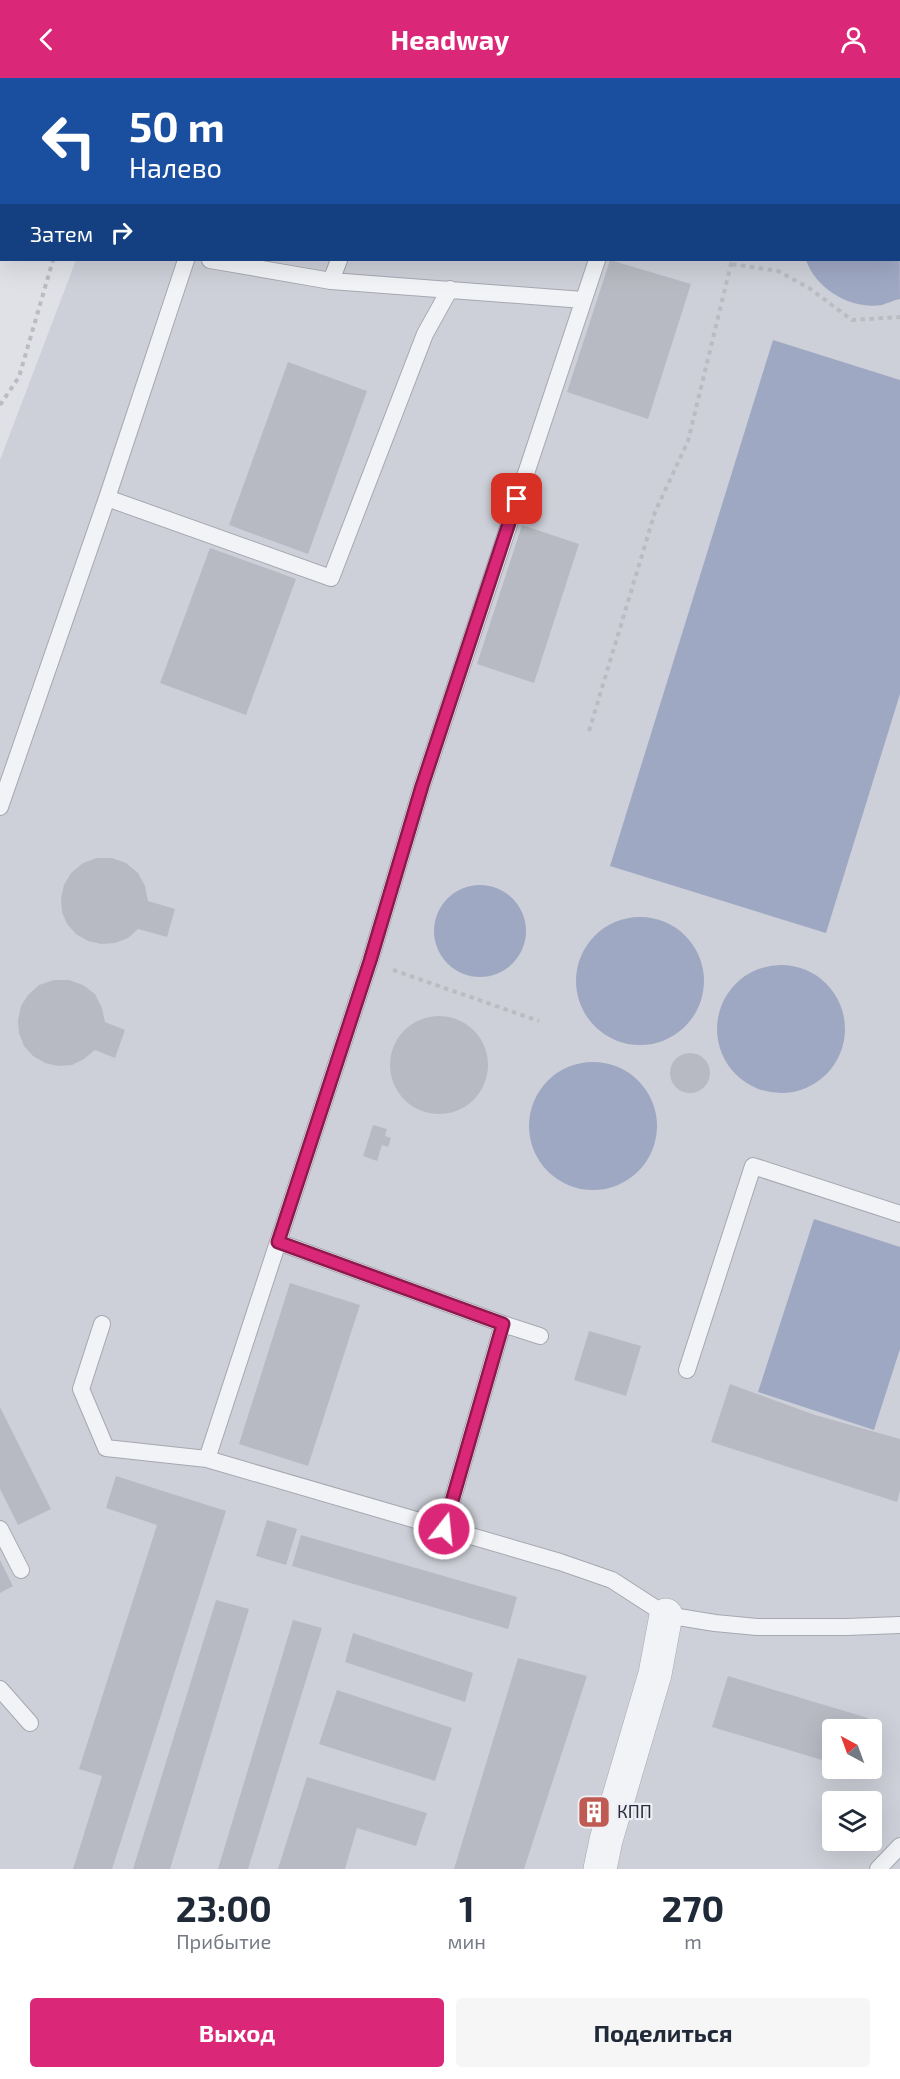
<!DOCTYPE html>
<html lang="ru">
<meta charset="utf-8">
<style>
:root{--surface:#fff;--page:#f6f6f7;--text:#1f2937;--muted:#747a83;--accent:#db2777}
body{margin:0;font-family:"Exo 2",sans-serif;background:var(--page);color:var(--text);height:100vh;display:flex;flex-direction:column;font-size:22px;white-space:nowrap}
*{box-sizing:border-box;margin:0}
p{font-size:20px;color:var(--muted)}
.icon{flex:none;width:33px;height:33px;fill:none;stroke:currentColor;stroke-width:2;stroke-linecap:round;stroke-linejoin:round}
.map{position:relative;height:1791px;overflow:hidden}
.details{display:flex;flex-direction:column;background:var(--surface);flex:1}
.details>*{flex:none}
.banner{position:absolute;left:0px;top:0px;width:900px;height:183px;box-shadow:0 6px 24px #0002;background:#1a4fa0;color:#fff;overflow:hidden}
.needle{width:39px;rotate:319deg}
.buttons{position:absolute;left:822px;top:1641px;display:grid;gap:12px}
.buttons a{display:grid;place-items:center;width:60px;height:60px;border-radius:6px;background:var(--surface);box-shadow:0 6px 24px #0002;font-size:30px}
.pin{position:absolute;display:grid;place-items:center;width:51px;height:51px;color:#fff;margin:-26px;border-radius:12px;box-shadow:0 3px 9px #0006}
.me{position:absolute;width:66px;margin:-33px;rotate:16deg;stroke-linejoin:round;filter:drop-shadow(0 0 4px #0008)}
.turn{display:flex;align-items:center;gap:21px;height:126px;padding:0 30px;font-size:27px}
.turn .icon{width:78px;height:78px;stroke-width:2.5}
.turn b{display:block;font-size:42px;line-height:51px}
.then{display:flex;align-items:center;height:57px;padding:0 30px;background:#0003;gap:12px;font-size:22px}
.eta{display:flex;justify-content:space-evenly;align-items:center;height:102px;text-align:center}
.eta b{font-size:36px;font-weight:700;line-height:42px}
.cta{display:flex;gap:12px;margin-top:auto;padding:12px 30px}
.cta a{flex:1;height:69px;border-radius:6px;background:var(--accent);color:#fff;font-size:24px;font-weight:700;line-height:69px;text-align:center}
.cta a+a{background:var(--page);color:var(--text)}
header{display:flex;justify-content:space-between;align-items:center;height:78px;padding:0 30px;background:var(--accent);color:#fff;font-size:27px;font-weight:700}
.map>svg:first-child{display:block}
</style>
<header><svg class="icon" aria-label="back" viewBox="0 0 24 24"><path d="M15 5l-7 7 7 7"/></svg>Headway<svg class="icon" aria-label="person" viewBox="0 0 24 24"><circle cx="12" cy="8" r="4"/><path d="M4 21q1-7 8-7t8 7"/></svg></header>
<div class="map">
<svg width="900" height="1791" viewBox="0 0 900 1791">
<rect width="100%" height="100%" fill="#e0e1e7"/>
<path fill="#ced0d9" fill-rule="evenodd" d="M144 0H900V1791H0V382L76 182H898V2L144 1ZM832 1652H872V1690H832ZM832 1724H872V1762H832Z"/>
<path fill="#9fa8c3" d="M899 94 900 221C894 222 888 225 882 227 851 232 816 211 806 182H898Z
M773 262 900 302V616L826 855 610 788Z
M434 853a46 46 0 1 1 92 0a46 46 0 1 1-92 0Z
M576 903a64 64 0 1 1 128 0a64 64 0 1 1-128 0Z
M717 951a64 64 0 1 1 128 0a64 64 0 1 1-128 0Z
M529 1048a64 64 0 1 1 128 0a64 64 0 1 1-128 0Z
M814 1141 900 1169V1271L874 1352 758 1314Z"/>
<path fill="#b8bac3" d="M610 182 691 206 648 341 567 314Z
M288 284 367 313 308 476 229 447Z
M522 447 579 466 534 605 477 586Z
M210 470 296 501 246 637 160 605Z
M97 780H112L126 785 138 795 145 808 148 823 175 831 167 859 138 851 128 860 115 865 101 866 88 863 76 856 67 846 62 834 61 820 64 807 71 795 83 785Z
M54 902H69L83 907 95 916 102 930 105 944 125 952 115 980 95 972 84 981 72 987 58 988 45 985 33 978 24 968 19 955 18 942 21 928 28 917 39 907Z
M390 987a49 49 0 1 1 98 0a49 49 0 1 1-98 0Z
M670 995a20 20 0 1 1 40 0a20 20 0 1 1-40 0Z
M373 1047 387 1051 385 1058 391 1060 388 1069 382 1067 377 1083 363 1078Z
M290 1205 360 1227 308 1388 239 1366Z
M589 1253 641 1268 626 1318 574 1302Z
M730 1306 815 1337 900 1361V1413L897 1424 711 1364Z
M0 1329 51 1431 18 1447 0 1411Z
M116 1398 226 1433 112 1791H73L102 1698 79 1691 157 1447 106 1430Z
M267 1442 297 1451 286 1487 256 1478Z
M301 1457 517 1519 508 1551 292 1488Z
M0 1482 13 1508 0 1515Z
M216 1522 249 1531 170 1791H133Z
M293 1542 322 1550 248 1791H218Z
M353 1555 473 1595 465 1624 345 1584Z
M518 1580 587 1598 524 1791H454Z
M728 1598 868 1640 864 1652H832V1685L712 1649Z
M337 1612 452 1650 435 1703 319 1666Z
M307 1699 427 1735 416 1768 357 1750 345 1791H278Z
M593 1722 603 1725 596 1747 586 1743Z"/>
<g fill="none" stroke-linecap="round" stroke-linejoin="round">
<g stroke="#a6a7b1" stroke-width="18">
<path id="lane" d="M317 0 321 2
M247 2V0
M407 2 408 0
M658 2 659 0
M210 182 331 203 583 222
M597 182 422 708 370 883 207 1381 560 1484 612 1502 666 1537 715 1545 757 1549H847L900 1547
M331 203 339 182
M107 420 331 500 425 256 450 211
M0 729 107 420 186 182
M278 1164 503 1246 444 1451
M102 1246 81 1311 106 1370 207 1381
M503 1246 540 1258
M687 1292 753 1088 900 1136
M0 1451 21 1492
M0 1611 30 1645
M878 1791 900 1768"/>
</g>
<g stroke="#a6a7b1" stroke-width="34">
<path id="street" d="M600 1791 606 1762 655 1596 666 1537"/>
</g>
<path stroke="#babcc2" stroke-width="4" stroke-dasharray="4.5 4.5" stroke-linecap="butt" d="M111 2 112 0
M732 186 778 193 809 210 852 242 900 239
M0 327 19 299 53 182
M589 653 655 434 688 363 731 186 735 182
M393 892 539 943"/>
<use href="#lane" stroke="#f2f3f6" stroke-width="16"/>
<use href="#street" stroke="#f2f3f6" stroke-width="33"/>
</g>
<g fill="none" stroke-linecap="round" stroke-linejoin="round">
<g stroke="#8e194d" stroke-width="15">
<path id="route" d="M444 1451 503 1246 278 1164 370 883 422 708 517 421"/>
</g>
<use href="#route" stroke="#db2777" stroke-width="10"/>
</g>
<defs>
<g id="building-square" transform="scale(1.725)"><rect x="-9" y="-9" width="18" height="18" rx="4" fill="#bf5b52" stroke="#eff0f5"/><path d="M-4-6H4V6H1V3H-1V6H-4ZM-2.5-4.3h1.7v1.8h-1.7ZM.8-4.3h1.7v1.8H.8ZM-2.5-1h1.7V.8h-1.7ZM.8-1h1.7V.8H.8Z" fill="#fff"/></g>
</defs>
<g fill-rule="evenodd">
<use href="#building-square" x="594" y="1734"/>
</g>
<g text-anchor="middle" stroke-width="4.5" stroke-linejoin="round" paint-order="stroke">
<g font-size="18" fill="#2a2d3d" stroke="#eff0f5" text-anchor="start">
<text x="617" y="1740">КПП</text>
</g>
</g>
</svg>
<div class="buttons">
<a><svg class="needle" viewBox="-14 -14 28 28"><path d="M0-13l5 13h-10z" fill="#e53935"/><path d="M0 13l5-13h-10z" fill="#747a83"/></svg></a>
<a><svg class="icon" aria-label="layers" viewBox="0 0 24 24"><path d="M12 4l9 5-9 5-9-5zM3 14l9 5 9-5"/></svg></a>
</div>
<div class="pin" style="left:517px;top:421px;background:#d93025"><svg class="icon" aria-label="arrive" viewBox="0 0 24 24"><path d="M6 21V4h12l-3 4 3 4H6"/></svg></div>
<svg class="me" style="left:444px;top:1451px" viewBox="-20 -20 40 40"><circle r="17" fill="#db2777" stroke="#fff" stroke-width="3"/><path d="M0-11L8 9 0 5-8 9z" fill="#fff"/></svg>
<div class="banner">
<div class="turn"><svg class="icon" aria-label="left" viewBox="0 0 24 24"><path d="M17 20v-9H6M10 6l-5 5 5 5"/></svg><div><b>50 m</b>Налево</div></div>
<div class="then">Затем<svg class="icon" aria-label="right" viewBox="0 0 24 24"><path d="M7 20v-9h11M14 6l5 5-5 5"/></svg></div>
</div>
</div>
<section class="details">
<div class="eta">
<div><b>23:00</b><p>Прибытие</p></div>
<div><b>1</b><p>мин</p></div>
<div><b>270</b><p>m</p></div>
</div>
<div class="cta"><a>Выход</a><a>Поделиться</a></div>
</section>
